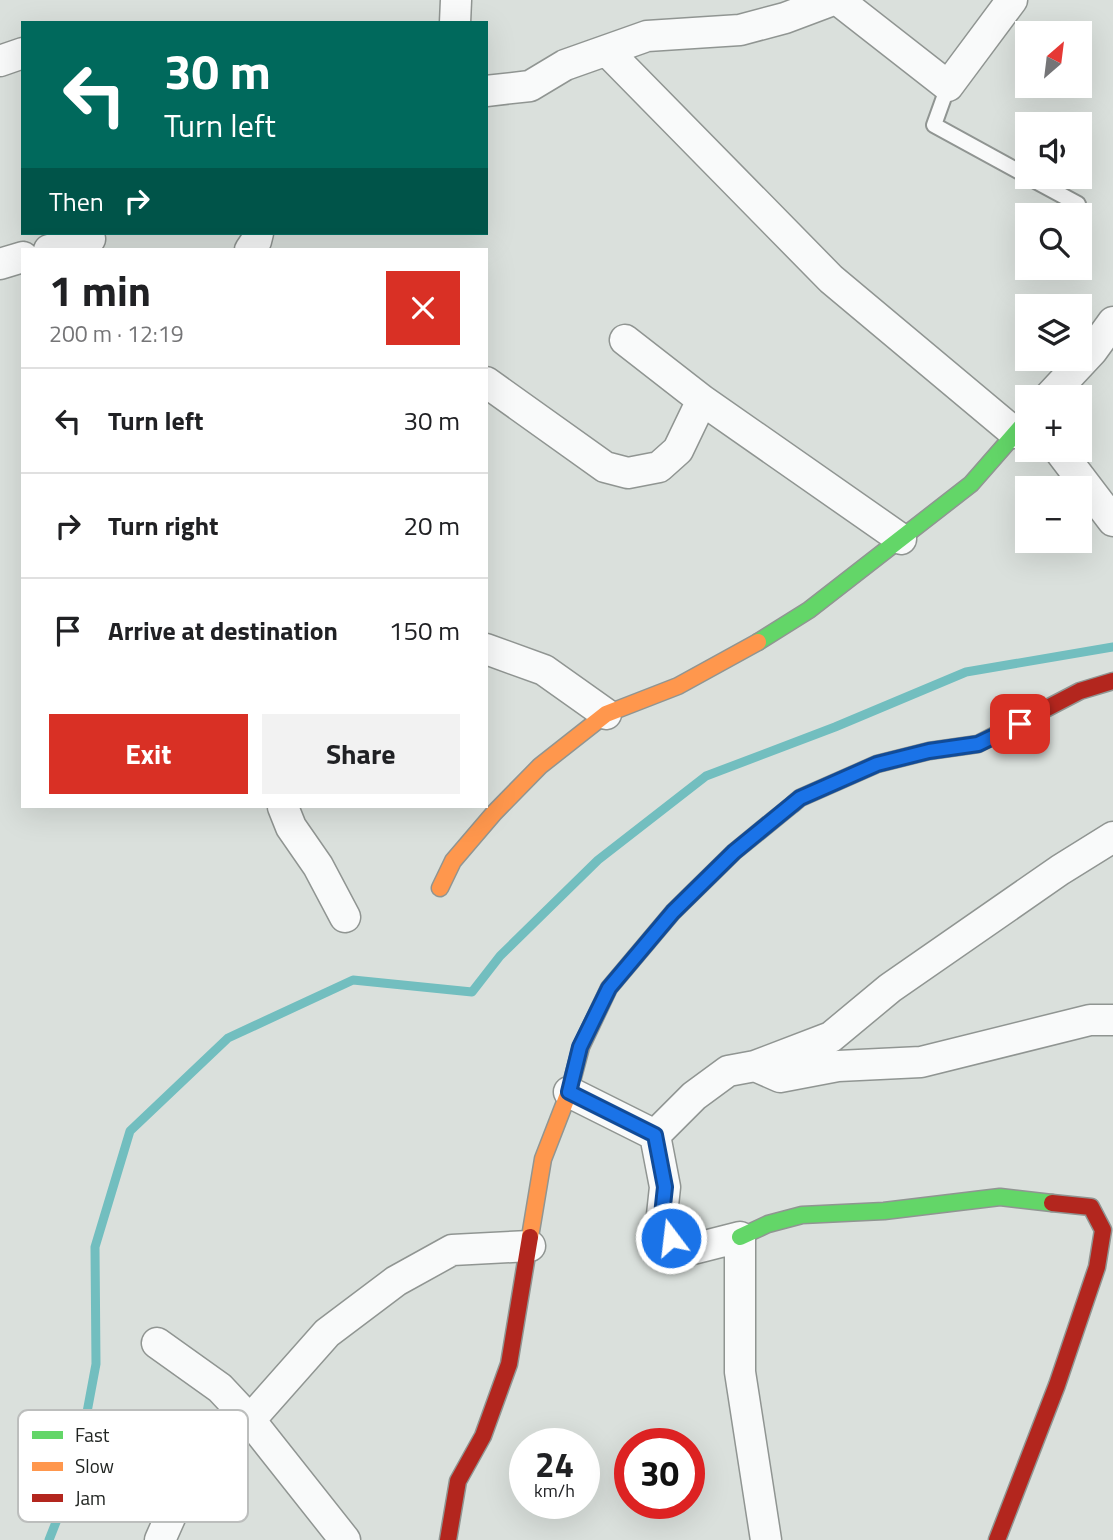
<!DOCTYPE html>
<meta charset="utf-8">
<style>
:root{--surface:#fff;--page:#f2f2f2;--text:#202124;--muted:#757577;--line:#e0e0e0;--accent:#d93025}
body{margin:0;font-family:"Titillium Web",sans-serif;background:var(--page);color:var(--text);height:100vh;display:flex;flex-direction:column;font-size:26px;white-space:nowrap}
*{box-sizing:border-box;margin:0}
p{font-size:23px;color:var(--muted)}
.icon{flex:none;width:38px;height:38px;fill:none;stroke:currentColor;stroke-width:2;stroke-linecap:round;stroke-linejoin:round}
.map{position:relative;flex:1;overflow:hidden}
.details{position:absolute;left:21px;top:248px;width:467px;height:560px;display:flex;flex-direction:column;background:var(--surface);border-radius:0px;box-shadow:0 7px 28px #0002}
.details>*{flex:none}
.hud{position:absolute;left:21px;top:21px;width:467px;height:214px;border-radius:0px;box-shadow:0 7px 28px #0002;background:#00695c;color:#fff;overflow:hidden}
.needle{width:46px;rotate:28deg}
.tools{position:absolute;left:1015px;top:21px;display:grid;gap:14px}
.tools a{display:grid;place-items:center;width:77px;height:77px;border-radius:0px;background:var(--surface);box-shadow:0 7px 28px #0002;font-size:35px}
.speed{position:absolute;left:509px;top:1428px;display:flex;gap:14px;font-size:35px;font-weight:700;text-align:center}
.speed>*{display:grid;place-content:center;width:91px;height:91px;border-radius:50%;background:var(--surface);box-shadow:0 7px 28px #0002;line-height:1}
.speed small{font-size:18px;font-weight:400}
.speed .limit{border:10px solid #d22;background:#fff;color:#111}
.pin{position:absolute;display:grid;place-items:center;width:60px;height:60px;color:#fff;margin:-30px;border-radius:14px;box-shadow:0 4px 10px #0006}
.me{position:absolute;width:77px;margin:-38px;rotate:345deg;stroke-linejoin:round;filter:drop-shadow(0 0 5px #0008)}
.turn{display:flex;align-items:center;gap:24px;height:147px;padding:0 28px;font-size:32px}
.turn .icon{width:91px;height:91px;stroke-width:2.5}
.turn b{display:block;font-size:49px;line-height:60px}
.then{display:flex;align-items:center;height:66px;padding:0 28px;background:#0003;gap:14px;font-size:26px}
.round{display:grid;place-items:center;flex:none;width:74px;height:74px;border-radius:0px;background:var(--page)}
.summary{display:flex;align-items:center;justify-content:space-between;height:119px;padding:0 28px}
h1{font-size:42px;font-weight:700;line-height:52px}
.cta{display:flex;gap:14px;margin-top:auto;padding:14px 28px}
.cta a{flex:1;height:80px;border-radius:0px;background:var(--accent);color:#fff;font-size:28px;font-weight:700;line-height:80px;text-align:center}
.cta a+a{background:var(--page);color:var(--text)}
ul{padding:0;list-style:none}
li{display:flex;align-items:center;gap:21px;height:105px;padding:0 28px;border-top:2px solid var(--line)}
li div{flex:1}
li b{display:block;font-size:26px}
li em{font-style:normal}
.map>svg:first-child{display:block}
</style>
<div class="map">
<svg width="1113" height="1540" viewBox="0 0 1113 1540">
<rect width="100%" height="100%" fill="#dae0dc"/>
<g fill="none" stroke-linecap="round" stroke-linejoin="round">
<path stroke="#72bebf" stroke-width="9" d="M49 1540 76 1471 96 1364 95 1247 130 1131 228 1038 353 980 472 992 500 956 598 860 706 776 835 727 966 672 1113 647"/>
<g stroke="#909592" stroke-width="18">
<path id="lane" d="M948 86 934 125 1027 176
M1028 177 1078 204"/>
</g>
<g stroke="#909592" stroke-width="33">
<path id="street" d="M838 0 948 86 1012 0
M455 23 456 0
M607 51 831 279 1015 433
M0 61 23 53
M486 91 530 86 565 65 647 36 740 30 785 18 833 0
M49 250 90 239
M250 250 256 241 258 233
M0 264 23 257
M625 340 702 400 901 539
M486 382 605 467 628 473 659 467 678 450 702 400
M1049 397 1092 351 1113 322
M1059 450 1113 521
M486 649 544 670 606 714
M283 807 291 827 318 866 345 917
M755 1066 780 1077 838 1066 921 1062 1090 1020H1113
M569 1092 655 1135 694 1096 728 1071 755 1066 831 1037 890 988 1060 870 1113 837
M655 1135 665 1187 661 1224 681 1252 740 1237V1372L766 1540
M157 1343 220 1388 250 1420 345 1540
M160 1540 188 1477 250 1420 327 1333 396 1281 452 1250 530 1246"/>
</g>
<g stroke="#909592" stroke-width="19">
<path id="fast" d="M758 642 809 610 971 484 1027 420
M740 1237 768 1224 802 1215 884 1211 1000 1197 1052 1203"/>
</g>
<g stroke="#909592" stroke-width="19">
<path id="slow" d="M440 888 453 861 494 813 540 766 606 714 678 686 758 642
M530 1237 543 1159 569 1092 581 1047 609 988 673 912 734 852 793 804"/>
</g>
<g stroke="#909592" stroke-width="19">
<path id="jam" d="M793 804 800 798 877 764 929 751 978 744 1080 691 1113 681
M448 1540 458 1481 483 1436 509 1364 530 1237
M997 1540 1057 1385 1097 1267 1103 1230 1091 1207 1052 1203"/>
</g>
<use href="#lane" stroke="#f9fafa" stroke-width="14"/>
<use href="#street" stroke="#f9fafa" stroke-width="30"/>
<use href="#fast" stroke="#63d668" stroke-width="16"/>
<use href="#slow" stroke="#ff974d" stroke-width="16"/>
<use href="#jam" stroke="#b3261e" stroke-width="16"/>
</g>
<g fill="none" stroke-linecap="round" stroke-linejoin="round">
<g stroke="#114b97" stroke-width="18">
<path id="route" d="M671 1238 661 1224 665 1187 655 1135 569 1092 580 1047 609 988 673 912 734 852 800 798 877 764 929 751 978 744 1020 724"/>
</g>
<use href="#route" stroke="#1a73e8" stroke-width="12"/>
</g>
<rect x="18" y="1410" width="230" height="112" rx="10" fill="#fff" stroke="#bcbebd" stroke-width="2"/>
<rect x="32" y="1431" width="31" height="8" fill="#63d668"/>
<rect x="32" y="1462" width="31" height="9" fill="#ff974d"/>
<rect x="32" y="1494" width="31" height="8" fill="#b3261e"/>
<g font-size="19" fill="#212522">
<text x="75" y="1442">Fast</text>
<text x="75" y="1473">Slow</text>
<text x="75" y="1505">Jam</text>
</g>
</svg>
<div class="tools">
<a><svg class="needle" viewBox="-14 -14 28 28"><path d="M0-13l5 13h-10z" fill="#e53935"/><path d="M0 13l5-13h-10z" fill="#757577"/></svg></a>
<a><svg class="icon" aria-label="sound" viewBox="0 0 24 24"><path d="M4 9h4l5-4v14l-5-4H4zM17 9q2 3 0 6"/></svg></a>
<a><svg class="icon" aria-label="search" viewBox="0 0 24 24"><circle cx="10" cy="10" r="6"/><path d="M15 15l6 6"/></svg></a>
<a><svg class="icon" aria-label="layers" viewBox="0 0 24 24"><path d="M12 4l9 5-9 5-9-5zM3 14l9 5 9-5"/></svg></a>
<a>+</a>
<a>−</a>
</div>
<div class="speed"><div>24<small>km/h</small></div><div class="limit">30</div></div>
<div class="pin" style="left:1020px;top:724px;background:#d93025"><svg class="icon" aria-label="arrive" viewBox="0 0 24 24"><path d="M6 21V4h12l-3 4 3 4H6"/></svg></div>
<svg class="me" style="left:671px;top:1238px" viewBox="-20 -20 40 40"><circle r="17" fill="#1a73e8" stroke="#fff" stroke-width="3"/><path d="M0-11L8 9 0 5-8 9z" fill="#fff"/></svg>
<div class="hud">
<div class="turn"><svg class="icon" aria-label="left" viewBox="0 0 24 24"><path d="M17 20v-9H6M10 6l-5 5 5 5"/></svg><div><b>30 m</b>Turn left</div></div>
<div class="then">Then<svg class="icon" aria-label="right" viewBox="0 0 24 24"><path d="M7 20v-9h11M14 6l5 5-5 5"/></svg></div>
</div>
<section class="details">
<div class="summary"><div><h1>1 min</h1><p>200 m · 12:19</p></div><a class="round" style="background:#d93025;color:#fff"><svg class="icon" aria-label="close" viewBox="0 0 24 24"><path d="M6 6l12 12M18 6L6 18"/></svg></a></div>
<ul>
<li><svg class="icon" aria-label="left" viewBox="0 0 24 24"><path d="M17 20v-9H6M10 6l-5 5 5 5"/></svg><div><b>Turn left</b></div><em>30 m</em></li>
<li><svg class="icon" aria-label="right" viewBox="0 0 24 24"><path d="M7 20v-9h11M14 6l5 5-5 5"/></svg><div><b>Turn right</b></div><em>20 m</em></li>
<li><svg class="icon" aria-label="arrive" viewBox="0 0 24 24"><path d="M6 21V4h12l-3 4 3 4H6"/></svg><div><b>Arrive at destination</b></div><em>150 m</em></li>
</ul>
<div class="cta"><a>Exit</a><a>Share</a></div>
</section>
</div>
